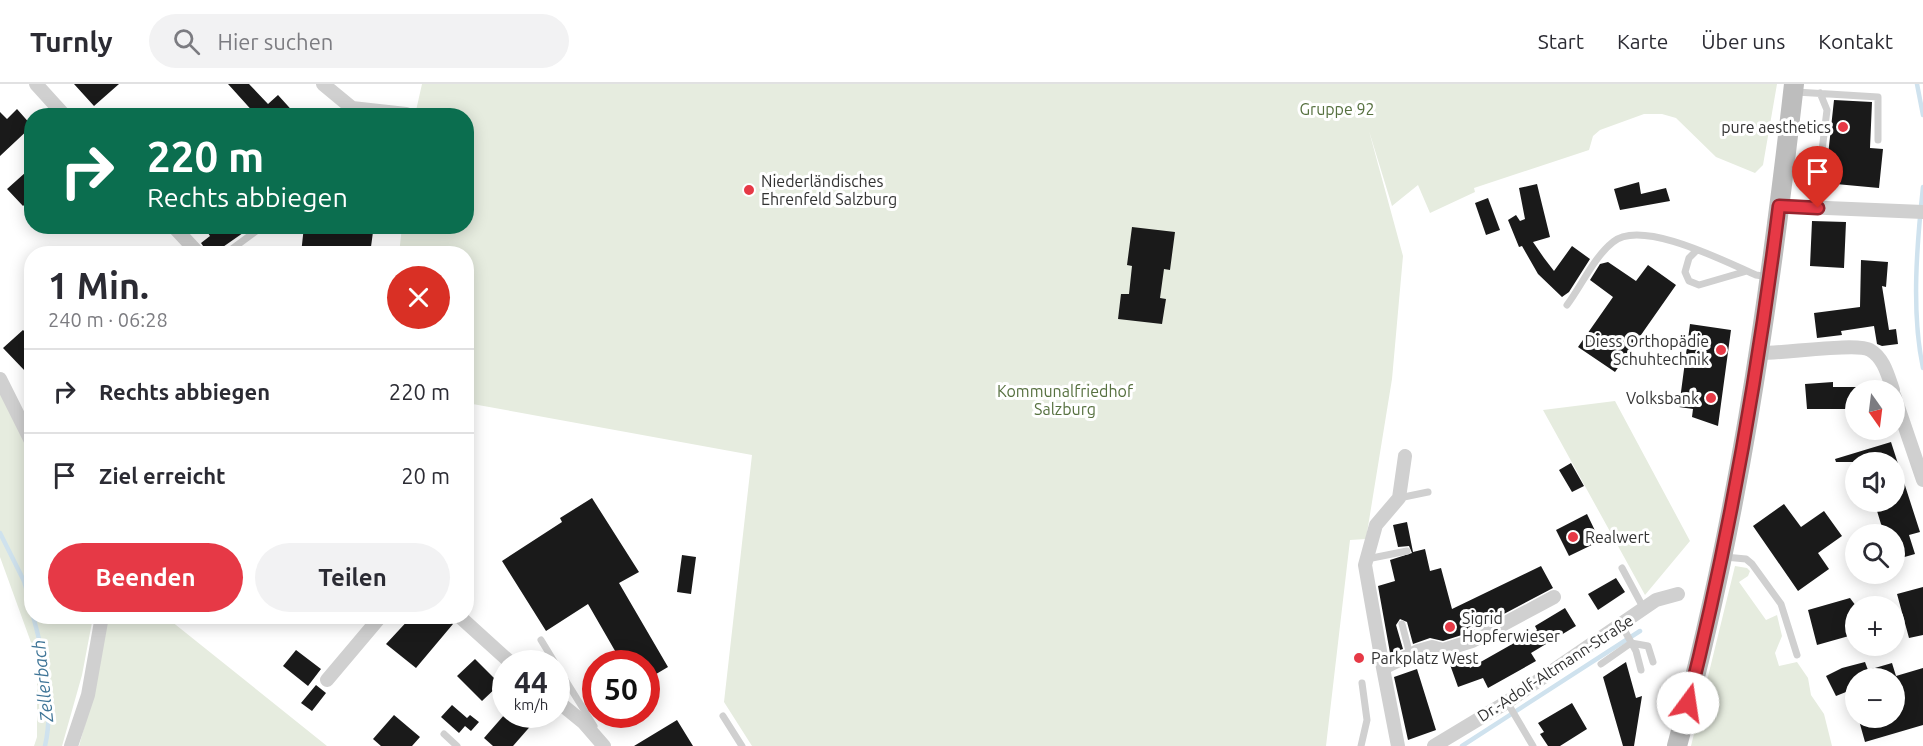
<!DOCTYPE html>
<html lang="de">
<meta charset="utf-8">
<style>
:root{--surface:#fff;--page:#f2f2f3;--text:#2b2b33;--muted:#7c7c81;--line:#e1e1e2;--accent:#e63946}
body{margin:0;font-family:Ubuntu,sans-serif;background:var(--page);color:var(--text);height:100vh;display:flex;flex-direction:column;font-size:22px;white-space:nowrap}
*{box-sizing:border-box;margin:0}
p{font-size:20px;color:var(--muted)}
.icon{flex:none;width:33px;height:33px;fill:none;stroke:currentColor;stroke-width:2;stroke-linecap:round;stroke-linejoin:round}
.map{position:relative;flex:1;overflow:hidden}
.side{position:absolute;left:24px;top:162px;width:450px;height:378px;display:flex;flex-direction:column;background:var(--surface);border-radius:24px;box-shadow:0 3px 15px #0003}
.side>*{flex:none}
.guide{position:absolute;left:24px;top:24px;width:450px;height:126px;border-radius:24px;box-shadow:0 3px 15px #0003;background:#0b6e4f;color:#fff;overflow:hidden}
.needle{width:39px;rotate:166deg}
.fabs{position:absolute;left:1845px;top:296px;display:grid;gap:12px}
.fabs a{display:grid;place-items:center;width:60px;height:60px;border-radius:50%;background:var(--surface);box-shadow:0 3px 15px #0003;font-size:30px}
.speed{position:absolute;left:492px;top:566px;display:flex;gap:12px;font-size:30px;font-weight:700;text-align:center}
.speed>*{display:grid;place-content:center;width:78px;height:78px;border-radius:50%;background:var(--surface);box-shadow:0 3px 15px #0003;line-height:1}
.speed small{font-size:15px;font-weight:400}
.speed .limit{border:9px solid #d22;background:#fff;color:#111}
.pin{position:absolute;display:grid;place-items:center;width:51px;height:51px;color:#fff;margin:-62px -26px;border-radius:50% 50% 50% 0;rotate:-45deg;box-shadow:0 0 6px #0007}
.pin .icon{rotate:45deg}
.me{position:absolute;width:66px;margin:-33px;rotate:14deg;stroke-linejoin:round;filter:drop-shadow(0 0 4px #0008)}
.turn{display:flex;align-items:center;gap:21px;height:126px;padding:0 24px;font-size:27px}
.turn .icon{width:78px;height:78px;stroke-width:2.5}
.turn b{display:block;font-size:42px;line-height:51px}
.round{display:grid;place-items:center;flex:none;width:63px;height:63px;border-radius:32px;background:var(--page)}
.summary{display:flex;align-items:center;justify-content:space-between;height:102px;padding:0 24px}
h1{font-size:36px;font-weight:700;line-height:45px}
.action{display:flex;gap:12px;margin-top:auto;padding:12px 24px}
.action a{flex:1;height:69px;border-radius:36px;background:var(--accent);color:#fff;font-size:24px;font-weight:700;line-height:69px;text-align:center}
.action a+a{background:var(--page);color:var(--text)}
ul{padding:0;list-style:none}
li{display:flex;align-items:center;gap:18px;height:84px;padding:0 24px;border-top:2px solid var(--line)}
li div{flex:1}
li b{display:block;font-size:22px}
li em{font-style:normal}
header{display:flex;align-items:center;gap:36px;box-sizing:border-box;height:84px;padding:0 30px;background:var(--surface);border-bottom:2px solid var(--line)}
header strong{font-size:28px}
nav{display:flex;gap:33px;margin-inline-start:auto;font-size:21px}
.search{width:420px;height:54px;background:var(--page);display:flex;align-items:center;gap:15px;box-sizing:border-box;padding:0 21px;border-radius:33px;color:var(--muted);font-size:22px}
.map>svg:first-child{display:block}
</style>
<header>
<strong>Turnly</strong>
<div class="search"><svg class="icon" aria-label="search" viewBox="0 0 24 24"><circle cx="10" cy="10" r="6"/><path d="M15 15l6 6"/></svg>Hier suchen</div>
<nav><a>Start</a><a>Karte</a><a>Über uns</a><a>Kontakt</a></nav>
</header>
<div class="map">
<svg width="1923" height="662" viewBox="0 0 1923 662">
<rect width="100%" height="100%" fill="#fff"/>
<path fill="#e6ecdf" d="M422 0H1777L1763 81 1755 89 1716 73 1676 34 1662 30H1644L1600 46 1593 52 1589 66 1474 104 1475 108 1430 129 1418 101 1392 122 1369 47 1403 172 1392 295 1366 455 1350 456 1326 662H752L724 618 752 371 467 319 466 170H399L402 143 466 142V32L415 31Z
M0 304 31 368 32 532 93 533 82 591 62 662H34L37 653V575L0 473Z
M1615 317 1690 457 1645 511 1543 326Z
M1735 482 1747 484 1750 487 1748 492 1739 498 1766 536 1777 531 1782 552 1775 569 1779 582 1797 578 1808 594 1811 611 1824 630 1832 662H1691Z
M108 532 166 533 327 662H79L96 601Z"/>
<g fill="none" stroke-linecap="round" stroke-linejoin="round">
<path stroke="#cfe2ee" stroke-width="4.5" d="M1917 0 1923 31
M1923 103C1917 159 1911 228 1923 284
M0 449 24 497 32 525
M33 532C44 571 54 623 45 662
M1462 662 1640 547"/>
</g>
<path fill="#1a1a1a" d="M74 0H119L94 22Z
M228 0H249L268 20 278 11 297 32H257Z
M1834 16 1872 18 1870 64 1883 65 1879 104 1825 99Z
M17 25 32 42 0 72V28L7 35Z
M26 88 32 93V114L23 122 7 105Z
M1639 98 1641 110 1666 104 1670 117 1620 126 1614 105Z
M1537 100 1550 153 1533 158 1544 174 1554 187 1572 162 1590 175 1569 208 1562 213 1538 190 1522 162 1519 163 1508 136 1516 131 1520 137 1525 135 1519 104Z
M1488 114 1500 146 1486 151 1475 119Z
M1812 137 1846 138 1844 184 1810 182Z
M203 142H253L220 165 218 162 208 169 201 159 210 152Z
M304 142 373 148 370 170H301Z
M1132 143 1175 148 1170 186 1164 185 1160 214 1166 215 1162 240 1118 235 1121 210H1129L1132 182 1127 181Z
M1861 176 1888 178 1886 203 1882 202 1889 246 1896 245 1898 260 1882 262 1877 260 1874 242 1841 247 1842 251 1817 254 1814 229 1860 223Z
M1608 178 1636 197 1648 181 1676 201 1615 288 1578 263 1613 213 1590 196 1600 180Z
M1690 240 1731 246 1718 342 1692 333 1693 325 1679 323Z
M23 246 32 255V281L25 287 3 264Z
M1833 298V303H1856V325H1807L1805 300Z
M1891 358 1920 448 1909 451 1915 470 1894 476V450H1884L1874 417H1894V378H1836L1835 375Z
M1571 379 1584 402 1572 408 1559 386Z
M592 414 639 488 619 499 668 583 646 596V579H622L588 520 546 547 502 477 562 438 560 434Z
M1784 420 1801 443 1824 427 1842 452 1818 469 1829 485 1798 507 1753 442Z
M1587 430 1600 457 1569 472 1556 446Z
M1407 438 1413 468 1425 465 1430 487 1441 484 1452 525 1541 482 1553 504 1468 549 1443 557 1430 554 1413 560 1407 538 1400 535 1396 541 1403 565 1390 569 1378 502 1395 497 1390 476 1412 469 1409 462 1398 463 1393 441Z
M682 471 696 473 691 510 677 508Z
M1616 494 1625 508 1598 526 1588 510Z
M1923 503V551L1909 554 1897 510Z
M1850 514 1856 522V550L1817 561 1808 526Z
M1565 524 1576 542 1531 569 1536 577 1488 604 1483 594 1458 603 1448 575 1464 570 1470 584 1537 546 1535 542Z
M412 532H418L425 539 431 532H444L453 540 416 584 386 560Z
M296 566 321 585 308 602 283 582Z
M475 575 500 600 482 617 457 592Z
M1626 578 1636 614 1642 612 1634 662H1623L1603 593Z
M1865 578 1868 586 1892 579 1896 592 1923 584V641L1865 658 1858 633H1894V594H1856V604L1836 612 1826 592 1842 584Z
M1417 585 1436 646 1408 656 1394 593Z
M316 601 326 609 312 627 301 619Z
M1572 619 1587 645 1560 662H1548L1540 650 1544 648 1538 639Z
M452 621 467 634 470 631 479 638 471 647 465 642 459 649 441 633Z
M505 630H541L513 662H493L484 654Z
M394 631 420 653 412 662H381L373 655Z
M677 636 693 662H634Z"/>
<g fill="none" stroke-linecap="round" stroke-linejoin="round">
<path stroke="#d0d0d0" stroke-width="7" d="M1796 8 1878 13V56
M1819 91 1827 26 1820 9
M1696 167 1689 174 1685 188 1689 197 1699 201 1747 187
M225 170 263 142
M1567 221C1582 201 1594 173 1613 158 1641 134 1726 178 1756 191L1769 193
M1399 414 1428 408
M1725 473 1746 475 1752 480 1781 520 1797 571
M1367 475 1407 467
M1622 484 1644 525
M1402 540 1410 571
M1622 542 1636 567 1641 586
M541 556 555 579
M1601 580 1631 559 1648 562 1653 578
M556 581 594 642
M1507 618 1533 662
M723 632 742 662
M444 650 457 662
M1361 662 1367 636 1362 599"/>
<path stroke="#d0d0d0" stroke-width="14" d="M36 0 65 32
M323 0 352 24 406 30
M1779 122 1923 128
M173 142 199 170
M1758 269C1781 270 1857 258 1870 266 1884 274 1888 292 1893 306
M0 295 32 359
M1894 311 1923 396
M459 532 511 579
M1383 584 1365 481 1376 441 1399 414 1405 372
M327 596 381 532
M556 616 583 638 604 662
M71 662 88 611 102 532
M1398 662 1383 584 1418 567 1432 563 1443 566 1472 557 1554 513
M1434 662 1507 618 1656 516 1678 510"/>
<path stroke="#bdbdbd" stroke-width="20" d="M1677 662C1736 446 1769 222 1794 0"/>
</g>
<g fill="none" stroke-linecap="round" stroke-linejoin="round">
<g stroke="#96252e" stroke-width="15">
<path id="route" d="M1688 619C1729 456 1758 289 1779 122L1818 124"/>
</g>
<use href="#route" stroke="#e63946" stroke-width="10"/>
</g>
<g fill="#e63946" stroke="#fff" stroke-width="2">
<circle cx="1843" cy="43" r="6"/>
<circle cx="749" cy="106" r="6"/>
<circle cx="1721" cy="266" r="6"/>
<circle cx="1711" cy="314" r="6"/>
<circle cx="1573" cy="453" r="6"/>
<circle cx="1450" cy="543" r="6"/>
<circle cx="1359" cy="574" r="6"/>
</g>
<g text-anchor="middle" stroke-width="6" stroke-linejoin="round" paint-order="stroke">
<g font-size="16" fill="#56703f" stroke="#fff">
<text x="1337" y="31">Gruppe 92</text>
<text x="1065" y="313">Kommunalfriedhof<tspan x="1065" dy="18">Salzburg</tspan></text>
</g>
<g font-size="16" fill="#333" stroke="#fff" text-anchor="start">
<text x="1831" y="49" text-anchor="end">pure aesthetics</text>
<text x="761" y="103">Niederländisches<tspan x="761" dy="18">Ehrenfeld Salzburg</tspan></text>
<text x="1709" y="263" text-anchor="end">Diess Orthopädie<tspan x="1709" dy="18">Schuhtechnik</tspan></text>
<text x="1699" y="320" text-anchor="end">Volksbank</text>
<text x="1585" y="459">Realwert</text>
<text x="1462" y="540">Sigrid<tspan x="1462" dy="18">Hopferwieser</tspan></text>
<text x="1371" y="580">Parkplatz West</text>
</g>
<g font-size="16" fill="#333" stroke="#fff">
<text transform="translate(1555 584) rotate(-33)" y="6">Dr.-Adolf-Altmann-Straße</text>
</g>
<g font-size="18" font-style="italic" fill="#3f7597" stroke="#fff">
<text transform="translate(43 597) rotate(-96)" y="6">Zellerbach</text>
</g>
</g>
</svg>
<div class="fabs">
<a><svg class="needle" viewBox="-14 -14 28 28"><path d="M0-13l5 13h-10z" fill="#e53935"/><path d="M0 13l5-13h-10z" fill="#7c7c81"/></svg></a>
<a><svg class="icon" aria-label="sound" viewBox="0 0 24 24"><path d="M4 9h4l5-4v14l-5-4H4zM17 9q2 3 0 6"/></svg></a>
<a><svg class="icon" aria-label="search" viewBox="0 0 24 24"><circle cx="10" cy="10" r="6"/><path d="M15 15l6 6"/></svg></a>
<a>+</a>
<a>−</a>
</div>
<div class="speed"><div>44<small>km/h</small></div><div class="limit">50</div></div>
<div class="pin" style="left:1818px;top:124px;background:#d93025"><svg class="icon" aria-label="arrive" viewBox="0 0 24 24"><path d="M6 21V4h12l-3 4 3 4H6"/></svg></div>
<svg class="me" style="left:1688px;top:619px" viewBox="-20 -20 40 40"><circle r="19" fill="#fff"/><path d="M0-13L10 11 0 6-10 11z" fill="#e63946"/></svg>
<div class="guide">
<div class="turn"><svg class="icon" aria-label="right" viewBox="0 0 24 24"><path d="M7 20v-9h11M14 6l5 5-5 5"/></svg><div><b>220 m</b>Rechts abbiegen</div></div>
</div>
<section class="side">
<div class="summary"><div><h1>1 Min.</h1><p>240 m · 06:28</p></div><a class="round" style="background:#d93025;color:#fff"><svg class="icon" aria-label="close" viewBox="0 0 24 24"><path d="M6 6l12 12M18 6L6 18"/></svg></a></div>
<ul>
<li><svg class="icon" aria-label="right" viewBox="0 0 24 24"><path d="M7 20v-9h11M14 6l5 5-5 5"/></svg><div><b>Rechts abbiegen</b></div><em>220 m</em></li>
<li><svg class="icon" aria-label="arrive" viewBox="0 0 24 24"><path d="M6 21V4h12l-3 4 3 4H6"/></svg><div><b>Ziel erreicht</b></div><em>20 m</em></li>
</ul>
<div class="action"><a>Beenden</a><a>Teilen</a></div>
</section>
</div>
